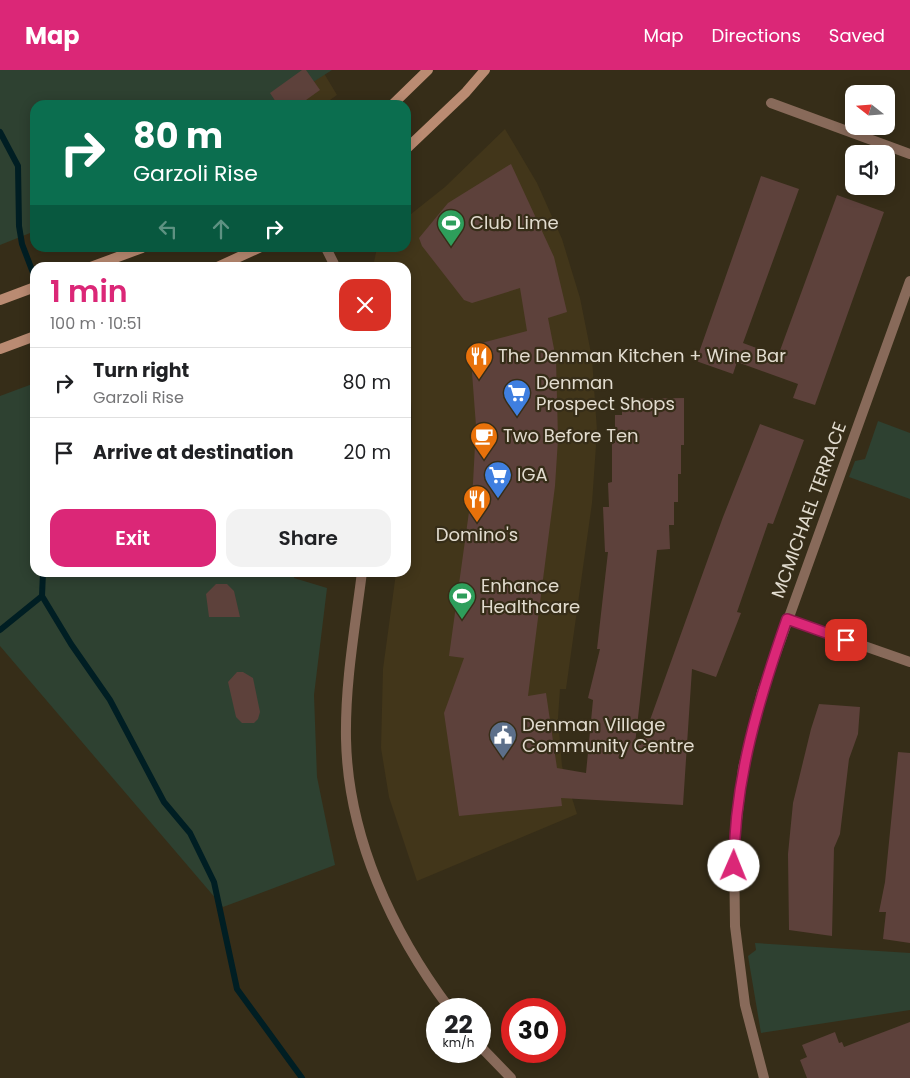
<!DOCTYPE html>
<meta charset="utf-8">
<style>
:root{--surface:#fff;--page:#f2f2f2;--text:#202124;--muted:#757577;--line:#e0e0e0;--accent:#db2777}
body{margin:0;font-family:Poppins,sans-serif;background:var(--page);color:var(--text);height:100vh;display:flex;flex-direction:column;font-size:19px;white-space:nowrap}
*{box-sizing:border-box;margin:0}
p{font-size:16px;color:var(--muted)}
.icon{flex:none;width:28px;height:28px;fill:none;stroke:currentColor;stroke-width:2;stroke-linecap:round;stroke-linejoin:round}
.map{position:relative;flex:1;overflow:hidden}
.sheet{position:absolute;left:30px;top:192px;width:381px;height:315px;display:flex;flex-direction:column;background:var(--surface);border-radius:15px;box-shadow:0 2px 12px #0003}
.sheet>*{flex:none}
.hud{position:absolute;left:30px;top:30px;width:381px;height:152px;border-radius:15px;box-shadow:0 2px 12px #0003;background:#0b6e4f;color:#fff;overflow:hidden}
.needle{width:32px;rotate:287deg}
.tools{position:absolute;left:845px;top:15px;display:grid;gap:10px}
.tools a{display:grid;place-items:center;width:50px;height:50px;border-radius:10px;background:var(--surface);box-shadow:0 2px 12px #0003;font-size:25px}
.speed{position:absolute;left:426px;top:928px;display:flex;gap:10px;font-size:25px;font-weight:700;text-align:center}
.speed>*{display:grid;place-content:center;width:65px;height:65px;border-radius:50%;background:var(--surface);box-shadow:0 2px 12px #0003;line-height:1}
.speed small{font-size:12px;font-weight:400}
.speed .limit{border:8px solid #d22;background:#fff;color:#111}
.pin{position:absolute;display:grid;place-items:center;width:42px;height:42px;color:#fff;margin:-21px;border-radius:10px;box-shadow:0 2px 8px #0006}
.me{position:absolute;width:55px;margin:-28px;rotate:1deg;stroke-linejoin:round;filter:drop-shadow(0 0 4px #0008)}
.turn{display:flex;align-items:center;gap:18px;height:105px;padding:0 20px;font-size:22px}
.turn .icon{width:65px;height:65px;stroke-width:2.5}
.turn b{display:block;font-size:35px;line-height:42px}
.lanes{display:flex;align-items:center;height:48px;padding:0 20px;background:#0003;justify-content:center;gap:25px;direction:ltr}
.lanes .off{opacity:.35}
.round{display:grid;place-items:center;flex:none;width:52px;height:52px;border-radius:15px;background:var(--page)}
.headline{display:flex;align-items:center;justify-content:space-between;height:85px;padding:0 20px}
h1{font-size:30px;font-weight:600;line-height:38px;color:var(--accent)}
.primary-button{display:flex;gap:10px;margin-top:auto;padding:10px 20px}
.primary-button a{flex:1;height:58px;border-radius:15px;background:var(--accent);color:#fff;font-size:20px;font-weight:600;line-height:58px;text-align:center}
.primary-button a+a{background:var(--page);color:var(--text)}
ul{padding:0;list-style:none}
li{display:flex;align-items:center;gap:15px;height:70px;padding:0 20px;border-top:1px solid var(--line)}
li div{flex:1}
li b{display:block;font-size:19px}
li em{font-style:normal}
header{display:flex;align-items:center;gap:30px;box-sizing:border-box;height:70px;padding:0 25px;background:var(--accent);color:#fff}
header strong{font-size:24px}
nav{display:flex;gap:28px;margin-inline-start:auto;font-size:18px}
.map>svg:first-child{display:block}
</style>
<header>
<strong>Map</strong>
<nav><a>Map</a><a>Directions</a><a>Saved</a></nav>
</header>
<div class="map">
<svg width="910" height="1008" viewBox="0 0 910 1008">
<rect width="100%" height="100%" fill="#362d18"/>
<path fill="#42361a" d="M322 0 337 25 323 35H264Z
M505 59 537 113 562 169 580 228 592 288 597 361 592 433 566 619H560L558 648 562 696 577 744 417 811 389 727 381 678 383 599 396 503 406 502V425L411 385 412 342 406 282V198L377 197 374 192 377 178H406V148L445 117Z"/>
<path fill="#2e4131" d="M0 0H332L277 35H35V161L0 175Z
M35 313V502L294 503V508L327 518 314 625 317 707 335 795 223 837 0 576V326Z
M878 351 910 363V429L849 407 855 391 865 389Z
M755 873 910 883V940L761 963 748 886 756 880Z"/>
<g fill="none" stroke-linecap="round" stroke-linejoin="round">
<path stroke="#001e23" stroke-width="6" d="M0 62 18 96 19 156 22 174 35 208
M43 502 42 526 71 574 110 630 164 732 190 763 214 812 237 919 302 1008
M0 560 42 526"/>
</g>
<path fill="#5d413b" d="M302 0H306L320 20 299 35H278L270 23Z
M511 94 554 187 567 242 548 248 556 289 558 369 555 416 528 626 546 623 557 698 586 703 593 630 588 628 600 579H597L608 482H605L603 437H609L608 413 612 412V373H615V345H622V329L684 328V375H681V404H678V432H674V455H669L670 479 657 480 635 674 641 675 723 447 760 354 804 370 773 454 768 453 737 542 741 543 716 607 692 599 683 735 561 728 562 736 459 746 444 643 464 588 449 586 473 413 476 356 470 276 527 261 520 218 472 233 464 230 422 176 419 168 448 133Z
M761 106 799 119 743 273 778 286 837 125 884 142 815 335 793 328 798 314 737 292 733 304 696 291Z
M216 514H227L234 521 240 547H209L206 524Z
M237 602H243L253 608 260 642 258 649 254 653H242L236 647 228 612Z
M819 634 860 637 858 664 849 689 840 764 834 778 832 866 789 860 788 784 793 733 811 659Z
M898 682 910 683V873L883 869 886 842H879L885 812Z
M910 952V1008H807L800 990 807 987 802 975 835 962 839 973 842 972 844 977Z"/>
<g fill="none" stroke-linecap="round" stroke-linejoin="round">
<path stroke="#886a5a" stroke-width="10" d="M771 33 910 84
M326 178 336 198
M362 502C355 558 345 613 346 669 348 767 392 862 450 939
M787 549 910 592
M480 976 511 1008
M764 1008 745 935 735 856 734 776 743 698 762 622 910 211"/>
<path stroke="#ba8b72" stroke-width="10" d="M392 35 428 0
M406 79 466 22 485 0
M88 198 142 178
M215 198 259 178
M0 230 35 217
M0 279 35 266"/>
</g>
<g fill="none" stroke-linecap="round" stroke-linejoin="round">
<g stroke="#8e194d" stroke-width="12">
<path id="route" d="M734 796C734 710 759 629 787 549L846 570"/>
</g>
<use href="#route" stroke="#db2777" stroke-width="9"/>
</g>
<defs>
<g id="stadium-pin" transform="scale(1.4375)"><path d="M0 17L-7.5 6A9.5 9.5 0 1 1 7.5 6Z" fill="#2e9e5b" stroke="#362d18"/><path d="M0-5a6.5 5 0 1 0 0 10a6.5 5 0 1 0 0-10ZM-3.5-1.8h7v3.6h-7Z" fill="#fff"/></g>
<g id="restaurant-pin" transform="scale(1.4375)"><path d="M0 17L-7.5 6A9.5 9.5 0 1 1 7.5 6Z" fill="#e8710a" stroke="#362d18"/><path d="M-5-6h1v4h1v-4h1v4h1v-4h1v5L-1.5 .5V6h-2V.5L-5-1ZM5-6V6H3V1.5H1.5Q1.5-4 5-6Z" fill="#fff"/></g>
<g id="supermarket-pin" transform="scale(1.4375)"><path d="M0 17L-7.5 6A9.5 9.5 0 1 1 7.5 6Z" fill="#3f7fe0" stroke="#362d18"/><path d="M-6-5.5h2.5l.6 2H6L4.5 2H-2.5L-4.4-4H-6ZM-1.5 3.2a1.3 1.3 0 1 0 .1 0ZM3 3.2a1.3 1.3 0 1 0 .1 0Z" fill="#fff"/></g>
<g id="cafe-pin" transform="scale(1.4375)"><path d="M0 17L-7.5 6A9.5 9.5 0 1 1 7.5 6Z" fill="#e8710a" stroke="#362d18"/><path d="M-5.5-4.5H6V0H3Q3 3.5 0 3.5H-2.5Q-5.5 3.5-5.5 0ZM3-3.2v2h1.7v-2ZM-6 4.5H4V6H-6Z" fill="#fff"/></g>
<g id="civic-pin" transform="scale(1.4375)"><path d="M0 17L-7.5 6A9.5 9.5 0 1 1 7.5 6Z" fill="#5c6f8a" stroke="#362d18"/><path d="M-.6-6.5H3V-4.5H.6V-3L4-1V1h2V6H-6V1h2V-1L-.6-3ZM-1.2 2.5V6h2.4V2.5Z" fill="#fff"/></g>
</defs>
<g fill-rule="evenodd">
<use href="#stadium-pin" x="451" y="153"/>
<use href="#restaurant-pin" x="479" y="286"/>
<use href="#supermarket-pin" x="517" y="323"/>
<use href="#cafe-pin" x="484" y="366"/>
<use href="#supermarket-pin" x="498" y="405"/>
<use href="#restaurant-pin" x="477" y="429"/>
<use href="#stadium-pin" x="462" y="526"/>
<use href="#civic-pin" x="503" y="665"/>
</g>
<g text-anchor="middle" stroke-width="4.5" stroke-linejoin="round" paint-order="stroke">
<g font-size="18" fill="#e2dccf" stroke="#362d18" text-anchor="start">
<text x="470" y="159">Club Lime</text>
<text x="498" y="292">The Denman Kitchen + Wine Bar</text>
<text x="536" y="319">Denman<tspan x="536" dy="21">Prospect Shops</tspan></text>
<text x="503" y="372">Two Before Ten</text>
<text x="517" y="411">IGA</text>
<text x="477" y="471" text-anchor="middle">Domino's</text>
<text x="481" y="522">Enhance<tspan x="481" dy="21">Healthcare</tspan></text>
<text x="522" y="661">Denman Village<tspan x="522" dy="21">Community Centre</tspan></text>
</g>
<g font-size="18" fill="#e2dccf" stroke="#362d18">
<text transform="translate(809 440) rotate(-70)" y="6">MCMICHAEL TERRACE</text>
</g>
</g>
</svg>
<div class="tools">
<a><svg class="needle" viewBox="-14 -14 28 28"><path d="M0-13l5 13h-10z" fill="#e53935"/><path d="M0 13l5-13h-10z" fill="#757577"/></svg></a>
<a><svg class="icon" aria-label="sound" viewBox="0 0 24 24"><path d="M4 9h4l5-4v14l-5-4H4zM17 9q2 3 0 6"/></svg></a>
</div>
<div class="speed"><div>22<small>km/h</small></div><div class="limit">30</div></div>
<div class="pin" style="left:846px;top:570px;background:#d93025"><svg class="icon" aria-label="arrive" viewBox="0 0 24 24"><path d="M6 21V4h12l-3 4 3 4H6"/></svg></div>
<svg class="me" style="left:734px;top:796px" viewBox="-20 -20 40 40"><circle r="19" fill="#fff"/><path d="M0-13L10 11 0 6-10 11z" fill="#db2777"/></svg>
<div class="hud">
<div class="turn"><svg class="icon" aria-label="right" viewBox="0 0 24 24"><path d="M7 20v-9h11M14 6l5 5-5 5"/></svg><div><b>80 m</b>Garzoli Rise</div></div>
<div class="lanes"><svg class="icon off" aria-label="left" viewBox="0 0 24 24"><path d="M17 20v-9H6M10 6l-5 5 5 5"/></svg><svg class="icon off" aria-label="ahead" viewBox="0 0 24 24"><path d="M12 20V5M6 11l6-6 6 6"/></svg><svg class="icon" aria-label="right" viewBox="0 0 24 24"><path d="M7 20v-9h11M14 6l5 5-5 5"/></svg></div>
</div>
<section class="sheet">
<div class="headline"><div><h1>1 min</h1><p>100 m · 10:51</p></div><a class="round" style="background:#d93025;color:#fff"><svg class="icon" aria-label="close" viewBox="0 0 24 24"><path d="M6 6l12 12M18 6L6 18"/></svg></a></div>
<ul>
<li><svg class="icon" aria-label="right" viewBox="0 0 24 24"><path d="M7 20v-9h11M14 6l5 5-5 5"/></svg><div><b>Turn right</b><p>Garzoli Rise</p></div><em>80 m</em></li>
<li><svg class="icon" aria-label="arrive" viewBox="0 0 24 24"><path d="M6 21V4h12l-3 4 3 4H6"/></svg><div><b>Arrive at destination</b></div><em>20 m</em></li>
</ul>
<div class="primary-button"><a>Exit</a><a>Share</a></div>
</section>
</div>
